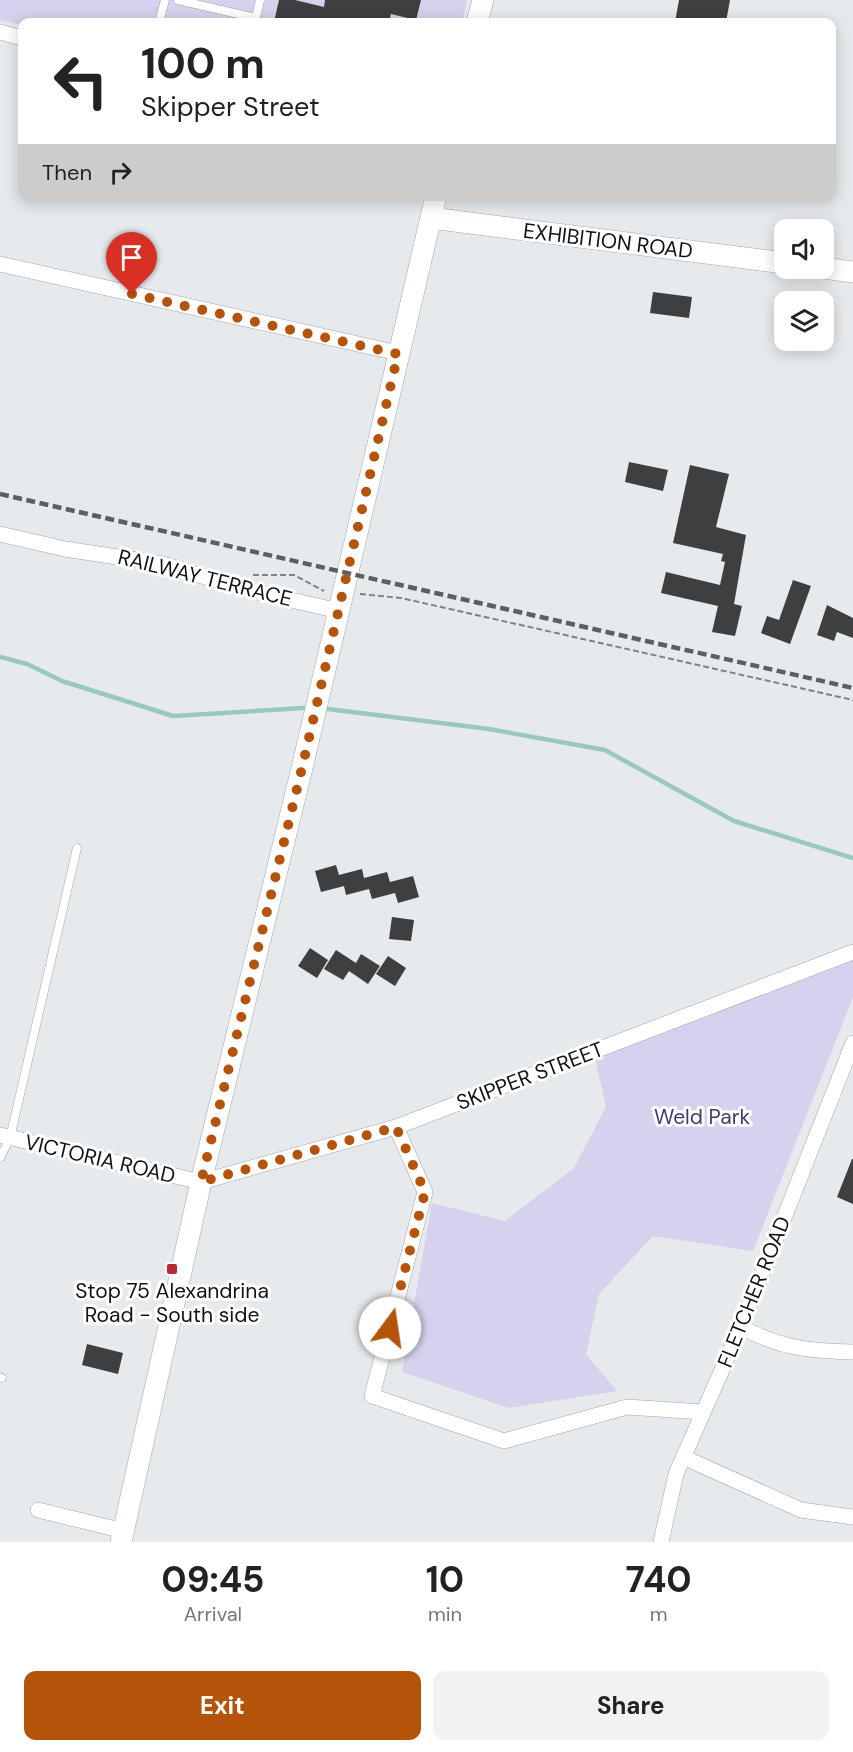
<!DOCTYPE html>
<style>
:root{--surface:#fff;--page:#f2f2f2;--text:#222;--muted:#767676;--accent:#b45309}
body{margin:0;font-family:"DM Sans",sans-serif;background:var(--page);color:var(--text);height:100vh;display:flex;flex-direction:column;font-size:22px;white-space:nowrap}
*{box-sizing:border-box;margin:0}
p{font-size:20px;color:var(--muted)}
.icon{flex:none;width:33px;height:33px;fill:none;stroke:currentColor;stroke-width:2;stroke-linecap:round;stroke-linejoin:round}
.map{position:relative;height:1542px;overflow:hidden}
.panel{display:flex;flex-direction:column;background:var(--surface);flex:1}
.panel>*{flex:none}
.banner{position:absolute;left:18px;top:18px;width:818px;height:183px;border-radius:12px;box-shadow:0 3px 15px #0003;background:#fff;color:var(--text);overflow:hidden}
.buttons{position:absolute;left:774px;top:219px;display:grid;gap:12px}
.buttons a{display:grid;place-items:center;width:60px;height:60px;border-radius:12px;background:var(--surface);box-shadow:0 3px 15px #0003;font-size:30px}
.pin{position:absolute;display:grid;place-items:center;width:51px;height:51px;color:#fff;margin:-62px -26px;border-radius:50% 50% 50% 0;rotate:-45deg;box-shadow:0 0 6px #0007}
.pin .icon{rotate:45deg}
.me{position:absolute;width:66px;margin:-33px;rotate:14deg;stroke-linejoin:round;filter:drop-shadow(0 0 4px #0008)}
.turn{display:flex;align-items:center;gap:21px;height:126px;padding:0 24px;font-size:27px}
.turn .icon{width:78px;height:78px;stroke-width:2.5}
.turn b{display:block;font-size:42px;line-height:51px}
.then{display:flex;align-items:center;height:57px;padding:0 24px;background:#0003;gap:12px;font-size:22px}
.eta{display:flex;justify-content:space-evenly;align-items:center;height:102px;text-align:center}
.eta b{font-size:36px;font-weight:700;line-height:42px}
.action{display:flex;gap:12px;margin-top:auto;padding:12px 24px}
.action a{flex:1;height:69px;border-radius:12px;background:var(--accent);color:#fff;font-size:24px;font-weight:700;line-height:69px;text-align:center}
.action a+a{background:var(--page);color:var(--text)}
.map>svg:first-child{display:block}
</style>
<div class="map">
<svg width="853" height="1542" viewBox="0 0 853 1542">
<rect width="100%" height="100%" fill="#e6eaec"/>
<path fill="#d6d1ec" d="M0 0H467L462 22H22V25L0 20Z
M853 959V997L753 1251 653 1236 599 1294 586 1354 617 1391 509 1408 402 1372 432 1203 505 1221 574 1168 606 1107 594 1054Z"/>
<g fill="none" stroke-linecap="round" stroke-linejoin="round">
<path stroke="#9bc8bd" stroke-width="4.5" d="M0 657 27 664 62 681 173 716 303 708
M328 709 489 729 605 750 734 821 853 858"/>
</g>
<path fill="#3e3f41" d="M279 0H295L324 7 325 0H421L416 20 391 14 389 22H274Z
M679 0H730L726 22H675Z
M653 292 692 297 689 318 650 313Z
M629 462 668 470 663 491 625 482Z
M690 465 729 474 716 527 746 535 734 604 742 606 735 636 712 632 718 606 661 593 666 572 720 585 725 562 721 561 723 554 673 543Z
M793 580 811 586 790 644 761 633 767 616 779 620Z
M827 605 853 618V638L837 632 834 641 817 635Z
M336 865 339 875 362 869 364 878 387 872 390 882 413 876 419 897 398 903 395 893 372 899 369 889 346 895 344 886 321 892 315 871Z
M392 917 414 920 411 941 389 939Z
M310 948 328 960 317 978 298 966Z
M336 950 356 963 361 954 380 966 368 984 349 971 343 980 324 969Z
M388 956 406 968 395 986 376 974Z
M852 1159H853V1204L837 1197Z
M87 1344 123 1353 118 1374 82 1365Z"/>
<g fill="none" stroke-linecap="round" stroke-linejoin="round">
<g stroke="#a3a6a8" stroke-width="9">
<path id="lane" d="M178 0 256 18
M159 22 165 0
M255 22 260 0
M0 1158 10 1138 77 848
M0 1377 2 1378"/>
</g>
<g stroke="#a3a6a8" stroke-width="16">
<path id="street" d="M0 32 22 38
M0 264 398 353
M0 534 65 549 163 564 248 590 339 611
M396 1127 425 1192 372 1396 504 1441 627 1407 703 1412
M0 1135 201 1182 396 1127 853 952
M741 1327C781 1348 808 1351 853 1352
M683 1457 801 1510 853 1517
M38 1510 124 1531
M661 1542 676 1474 741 1327 853 1043"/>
</g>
<g stroke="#a3a6a8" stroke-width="22">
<path id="secondary" d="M477 22 483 0
M431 218 784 263
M824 268 853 272
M121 1542 201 1182 302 768 436 196"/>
</g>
<path stroke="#7f8283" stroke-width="2" stroke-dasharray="6 3" stroke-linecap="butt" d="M253 575H294L324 591
M360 594 401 598 853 700"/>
<use href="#lane" stroke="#fff" stroke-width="8"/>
<use href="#street" stroke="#fff" stroke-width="15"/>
<use href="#secondary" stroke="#fff" stroke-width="21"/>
<path stroke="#5c5e5f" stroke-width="4.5" stroke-dasharray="9 4.5" stroke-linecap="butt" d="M0 494 853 688"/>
</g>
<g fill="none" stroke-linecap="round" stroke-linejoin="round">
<path stroke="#b45309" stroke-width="10" stroke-dasharray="0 18" d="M132 294 398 354 302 768 201 1182 396 1127 425 1192 390 1328"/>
</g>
<rect fill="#b92837" stroke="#fff" stroke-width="2" x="166" y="1263" width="12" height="12" rx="3"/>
<g text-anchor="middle" stroke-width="6" stroke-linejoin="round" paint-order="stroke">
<g font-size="21" fill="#111213" stroke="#fff">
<text transform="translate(608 241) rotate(7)" y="7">EXHIBITION ROAD</text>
<text transform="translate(205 578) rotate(14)" y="7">RAILWAY TERRACE</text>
<text transform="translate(530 1076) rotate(-21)" y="7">SKIPPER STREET</text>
<text transform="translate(100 1159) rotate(13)" y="7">VICTORIA ROAD</text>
<text transform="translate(754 1292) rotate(-68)" y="7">FLETCHER ROAD</text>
</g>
<g font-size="21" fill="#453969" stroke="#fff">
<text x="702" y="1124">Weld Park</text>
</g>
<g font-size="21" fill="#111213" stroke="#fff">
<text x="172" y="1298">Stop 75 Alexandrina<tspan x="172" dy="24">Road - South side</tspan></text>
</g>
</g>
</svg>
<div class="buttons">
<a><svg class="icon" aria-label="sound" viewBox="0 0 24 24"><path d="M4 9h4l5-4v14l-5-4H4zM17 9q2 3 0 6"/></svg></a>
<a><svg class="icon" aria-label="layers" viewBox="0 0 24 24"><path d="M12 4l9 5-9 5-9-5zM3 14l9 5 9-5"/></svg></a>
</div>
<div class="pin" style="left:132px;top:294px;background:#d93025"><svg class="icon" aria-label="arrive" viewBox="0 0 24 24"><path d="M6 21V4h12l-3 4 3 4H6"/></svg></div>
<svg class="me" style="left:390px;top:1328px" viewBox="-20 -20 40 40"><circle r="19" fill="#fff"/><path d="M0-13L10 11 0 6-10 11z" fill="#b45309"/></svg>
<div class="banner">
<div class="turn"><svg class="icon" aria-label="left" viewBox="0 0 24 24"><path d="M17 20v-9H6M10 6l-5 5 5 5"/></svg><div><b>100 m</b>Skipper Street</div></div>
<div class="then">Then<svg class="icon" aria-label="right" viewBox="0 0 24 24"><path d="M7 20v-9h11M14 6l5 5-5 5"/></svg></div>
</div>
</div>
<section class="panel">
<div class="eta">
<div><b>09:45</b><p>Arrival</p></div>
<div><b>10</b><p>min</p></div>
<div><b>740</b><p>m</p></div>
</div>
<div class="action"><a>Exit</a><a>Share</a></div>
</section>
